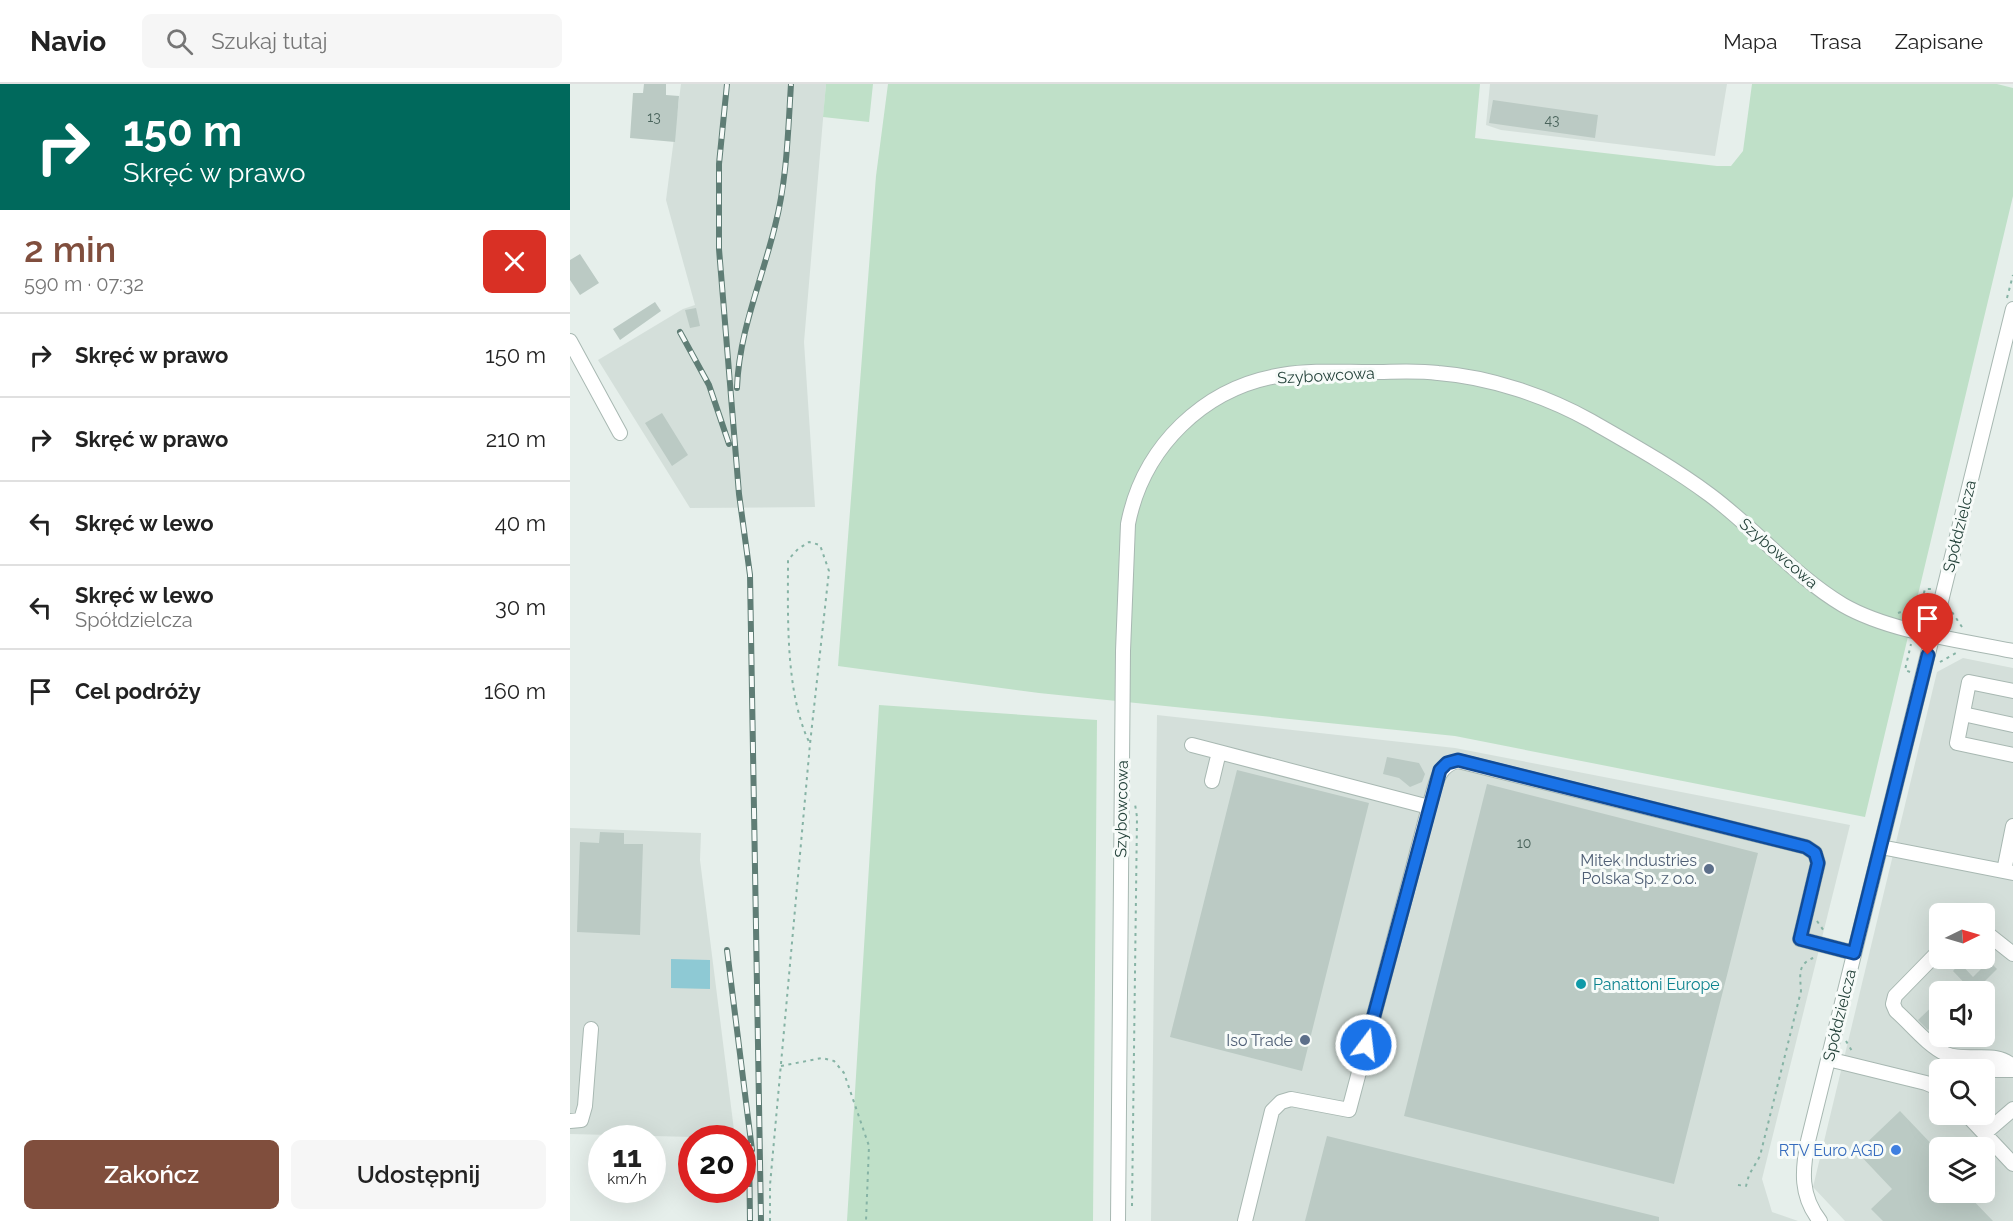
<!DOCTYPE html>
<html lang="pl">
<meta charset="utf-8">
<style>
:root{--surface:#fff;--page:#f6f6f6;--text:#222;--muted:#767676;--line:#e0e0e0;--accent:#804e3d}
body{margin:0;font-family:Raleway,sans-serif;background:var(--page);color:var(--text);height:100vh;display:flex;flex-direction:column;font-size:22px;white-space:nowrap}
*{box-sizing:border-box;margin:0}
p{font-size:20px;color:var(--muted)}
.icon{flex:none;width:33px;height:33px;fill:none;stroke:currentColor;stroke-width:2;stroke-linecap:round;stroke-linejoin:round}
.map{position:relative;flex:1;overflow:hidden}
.drawer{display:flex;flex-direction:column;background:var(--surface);width:570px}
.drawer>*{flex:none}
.hud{background:#00695c;color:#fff;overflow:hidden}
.needle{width:39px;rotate:85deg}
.buttons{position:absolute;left:1359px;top:819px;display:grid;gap:12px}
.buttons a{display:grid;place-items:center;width:66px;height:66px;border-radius:9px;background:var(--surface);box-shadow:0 6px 24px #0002;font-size:30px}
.speed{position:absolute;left:18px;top:1041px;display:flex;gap:12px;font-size:30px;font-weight:700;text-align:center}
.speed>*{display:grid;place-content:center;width:78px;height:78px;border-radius:50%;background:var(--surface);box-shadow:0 6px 24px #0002;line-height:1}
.speed small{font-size:15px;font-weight:400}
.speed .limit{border:9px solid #d22;background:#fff;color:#111}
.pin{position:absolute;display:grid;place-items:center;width:51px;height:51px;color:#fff;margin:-62px -26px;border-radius:50% 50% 50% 0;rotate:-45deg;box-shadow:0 0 6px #0007}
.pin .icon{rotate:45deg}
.me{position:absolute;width:66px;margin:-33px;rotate:15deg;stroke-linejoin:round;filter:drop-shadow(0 0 4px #0008)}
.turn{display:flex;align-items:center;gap:21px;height:126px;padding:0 24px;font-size:27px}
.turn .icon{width:78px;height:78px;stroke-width:2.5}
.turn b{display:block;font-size:42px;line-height:51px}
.round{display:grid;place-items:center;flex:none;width:63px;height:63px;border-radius:9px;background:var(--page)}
.headline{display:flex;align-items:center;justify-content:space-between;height:102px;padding:0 24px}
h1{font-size:36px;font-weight:600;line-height:45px;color:var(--accent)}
.action{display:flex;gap:12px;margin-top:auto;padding:12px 24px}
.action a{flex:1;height:69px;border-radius:9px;background:var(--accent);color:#fff;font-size:24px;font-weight:600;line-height:69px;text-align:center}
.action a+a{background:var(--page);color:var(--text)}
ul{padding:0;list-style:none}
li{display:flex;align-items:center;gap:18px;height:84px;padding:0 24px;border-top:2px solid var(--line)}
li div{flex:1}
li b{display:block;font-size:22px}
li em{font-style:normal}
header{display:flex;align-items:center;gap:36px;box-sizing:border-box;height:84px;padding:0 30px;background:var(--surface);border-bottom:2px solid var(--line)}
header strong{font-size:28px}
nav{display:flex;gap:33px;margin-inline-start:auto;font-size:21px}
.search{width:420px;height:54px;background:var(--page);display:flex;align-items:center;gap:15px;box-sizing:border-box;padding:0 21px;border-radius:9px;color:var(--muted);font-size:22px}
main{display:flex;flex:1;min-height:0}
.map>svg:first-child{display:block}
</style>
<header>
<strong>Navio</strong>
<div class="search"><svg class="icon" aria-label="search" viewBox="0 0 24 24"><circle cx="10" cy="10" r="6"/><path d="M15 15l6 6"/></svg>Szukaj tutaj</div>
<nav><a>Mapa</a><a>Trasa</a><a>Zapisane</a></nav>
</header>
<main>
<section class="drawer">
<div class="hud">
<div class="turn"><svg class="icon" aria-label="right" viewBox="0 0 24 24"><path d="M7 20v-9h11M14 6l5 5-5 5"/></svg><div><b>150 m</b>Skręć w prawo</div></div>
</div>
<div class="headline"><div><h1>2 min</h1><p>590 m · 07:32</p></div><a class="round" style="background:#d93025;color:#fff"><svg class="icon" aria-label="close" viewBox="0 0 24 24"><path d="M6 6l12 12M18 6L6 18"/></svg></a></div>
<ul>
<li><svg class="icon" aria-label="right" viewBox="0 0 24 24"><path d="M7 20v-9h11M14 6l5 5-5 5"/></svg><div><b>Skręć w prawo</b></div><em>150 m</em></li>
<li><svg class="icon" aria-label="right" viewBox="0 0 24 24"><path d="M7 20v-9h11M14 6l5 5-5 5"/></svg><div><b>Skręć w prawo</b></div><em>210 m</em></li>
<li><svg class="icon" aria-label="left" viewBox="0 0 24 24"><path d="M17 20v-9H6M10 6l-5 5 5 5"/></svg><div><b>Skręć w lewo</b></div><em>40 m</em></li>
<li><svg class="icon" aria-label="left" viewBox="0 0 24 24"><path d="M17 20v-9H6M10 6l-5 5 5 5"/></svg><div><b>Skręć w lewo</b><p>Spółdzielcza</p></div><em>30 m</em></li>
<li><svg class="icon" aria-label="arrive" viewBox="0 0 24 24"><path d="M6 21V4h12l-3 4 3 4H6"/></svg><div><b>Cel podróży</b></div><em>160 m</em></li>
</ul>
<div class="action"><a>Zakończ</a><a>Udostępnij</a></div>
</section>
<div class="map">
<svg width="1443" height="1137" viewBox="0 0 1443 1137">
<rect width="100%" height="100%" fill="#e6efeb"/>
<path fill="#d4dfda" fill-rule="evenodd" d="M111 0H256L234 258 245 423 120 424 28 276 113 225 125 221 96 116Z
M920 0H1157L1145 72 931 46 916 41Z
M1393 574 1443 584V1137H1275L1243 1103 1367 588ZM1370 830H1414V874H1370ZM1370 908H1414V952H1370ZM1370 986H1414V1030H1370ZM1370 1064H1414V1108H1370Z
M587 631 885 664 1280 741 1192 1095 1202 1128 1228 1137H581Z
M0 744 131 749 130 776 165 1054 0 1050Z"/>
<path fill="#bfe0c8" d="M256 0H303L299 38 253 33Z
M318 0H910L905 54 1147 82H1161L1173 67 1182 0H1427L1443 4V112L1295 733 885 652 469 609 268 582 306 92Z
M309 621 527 636 523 1137H277Z"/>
<path fill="#8ec9d4" d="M101 875 140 876V905L101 904Z"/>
<path fill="#bbcac4" d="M74 0H96V11L109 12 105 58 60 54 63 9H73Z
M923 16 1028 31 1025 54 919 39Z
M10 170 29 199 10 211 0 196V176Z
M85 218 91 227 50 256 43 245Z
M126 224 130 242 120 244 115 226Z
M92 329 118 371 102 382 75 339Z
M817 673 849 679 855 690 852 698 840 703 829 694 813 690Z
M667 686 799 719 732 987 600 953Z
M917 700 1188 769 1104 1100 834 1032Z
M30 748 54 749V760H73L70 851 7 848 10 758 29 759Z
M1419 877 1427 885 1411 901 1417 908H1403L1383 887 1390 879 1403 893Z
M1370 915V935L1358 946 1348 936Z
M1330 1027 1370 1069V1108H1395L1423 1137H1313L1301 1125 1322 1105 1287 1068Z
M757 1052 1089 1133V1137H735Z"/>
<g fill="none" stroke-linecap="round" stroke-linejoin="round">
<g stroke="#a8b8b2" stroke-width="16">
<path id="minor" d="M0 257 50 349
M1443 607 1399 598 1387 659 1443 671
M1393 630 1443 641
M622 661 649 668
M642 697 649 668 859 723
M1311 763 1443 789
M1434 787 1443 742
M1414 847 1443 870
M1370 866 1325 912 1323 920 1326 927C1342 941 1357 961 1376 970 1397 979 1427 965 1443 983
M1258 975 1356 999 1370 1005
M1414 986H1443
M1396 1030 1443 1080
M0 1037 11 1036 15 1022 21 945
M1414 1050 1443 1025
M548 1137 553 567 558 440C573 363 634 303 712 291 741 286 771 288 800 288 823 288 846 286 868 289 920 293 976 312 1021 337 1061 360 1104 384 1140 411 1186 445 1224 492 1273 521 1320 548 1390 556 1443 567
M675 1137 702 1027 711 1018 721 1015 779 1026 859 723C865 705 866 681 888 677L1236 763 1245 769 1248 779 1230 855 1284 869
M1250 1137C1230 1112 1232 1086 1238 1057L1443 225"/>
</g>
<path stroke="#86b3a5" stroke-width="2" stroke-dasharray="3 4.5" stroke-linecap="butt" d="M1437 214 1443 191
M1350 524 1355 505H1361
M1382 528 1392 543
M1328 529 1345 523 1350 524 1347 534
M1370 578 1386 569
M1340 588 1335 586 1341 560
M1247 837 1254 847
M1276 957 1282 967
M211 982 252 974 264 977 274 989 299 1062 296 1137
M1414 1026 1424 1025
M1168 1101 1176 1102 1179 1091 1190 1072 1231 907C1230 890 1227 879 1246 873
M562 1122 567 733 565 720
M200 1137V1101L240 660 259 487 250 461 239 458 228 465 218 476C218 533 215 609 240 660"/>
<use href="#minor" stroke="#fff" stroke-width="14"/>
<g stroke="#5f7d75" stroke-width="6">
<path id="rail" d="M157 0 149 80V165L169 410 180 491 191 1137
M110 248 139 301 159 360
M167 304C169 247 192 196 205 142 217 96 218 47 221 0
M157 866 182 1066
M179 1059 180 1137"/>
</g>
<use href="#rail" stroke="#f7fbf9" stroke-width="4" stroke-dasharray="11" stroke-linecap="butt"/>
</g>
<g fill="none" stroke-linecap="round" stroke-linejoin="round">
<g stroke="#114b97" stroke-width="15">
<path id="route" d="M796 961 870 686 877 679 888 676 1236 763 1245 769 1248 779 1230 855 1284 869 1358 571"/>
</g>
<use href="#route" stroke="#1a73e8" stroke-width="10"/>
</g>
<g fill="#5c6f8a" stroke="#f7fbf9" stroke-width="2">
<circle cx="1139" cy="785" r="6"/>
<circle cx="735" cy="956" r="6"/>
</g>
<circle fill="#0f9aa8" stroke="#f7fbf9" stroke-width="2" cx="1011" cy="900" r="6"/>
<circle fill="#3f7fe0" stroke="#f7fbf9" stroke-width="2" cx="1326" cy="1066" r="6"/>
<g text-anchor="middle" stroke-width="6" stroke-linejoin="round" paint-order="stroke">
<g font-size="14" fill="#4a645c">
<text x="84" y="38">13</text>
<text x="982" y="41">43</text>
<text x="954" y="764">10</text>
</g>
<g font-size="16" fill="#24423a" stroke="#f7fbf9">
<text transform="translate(756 291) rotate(-3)" y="6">Szybowcowa</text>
<text transform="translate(1389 442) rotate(-76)" y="6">Spółdzielcza</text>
<text transform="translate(1209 469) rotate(41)" y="6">Szybowcowa</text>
<text transform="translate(551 725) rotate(-89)" y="6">Szybowcowa</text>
<text transform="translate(1269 931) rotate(-76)" y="6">Spółdzielcza</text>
</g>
<g font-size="16" fill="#4e5e75" stroke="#f7fbf9" text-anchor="end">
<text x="1127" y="782">Mitek Industries<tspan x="1127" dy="18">Polska Sp. z o.o.</tspan></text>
<text x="723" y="962">Iso Trade</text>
</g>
<g font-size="16" fill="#0d838f" stroke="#f7fbf9" text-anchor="start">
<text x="1023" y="906">Panattoni Europe</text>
</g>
<g font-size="16" fill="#366cbe" stroke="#f7fbf9" text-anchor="end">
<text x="1314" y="1072">RTV Euro AGD</text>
</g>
</g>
</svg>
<div class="buttons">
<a><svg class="needle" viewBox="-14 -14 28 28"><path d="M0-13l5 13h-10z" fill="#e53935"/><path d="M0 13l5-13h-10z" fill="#767676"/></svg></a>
<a><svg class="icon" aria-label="sound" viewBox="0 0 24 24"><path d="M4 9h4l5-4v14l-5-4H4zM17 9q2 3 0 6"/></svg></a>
<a><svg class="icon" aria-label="search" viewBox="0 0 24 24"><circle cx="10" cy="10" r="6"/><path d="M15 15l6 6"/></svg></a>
<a><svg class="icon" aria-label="layers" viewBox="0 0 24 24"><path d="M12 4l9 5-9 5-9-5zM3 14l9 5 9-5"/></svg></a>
</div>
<div class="speed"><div>11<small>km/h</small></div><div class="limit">20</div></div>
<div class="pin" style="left:1358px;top:571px;background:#d93025"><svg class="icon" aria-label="arrive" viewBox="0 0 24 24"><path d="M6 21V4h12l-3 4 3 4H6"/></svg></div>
<svg class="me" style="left:796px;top:961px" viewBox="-20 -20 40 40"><circle r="17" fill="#1a73e8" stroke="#fff" stroke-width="3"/><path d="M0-11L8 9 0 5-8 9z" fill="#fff"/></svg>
</div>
</main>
